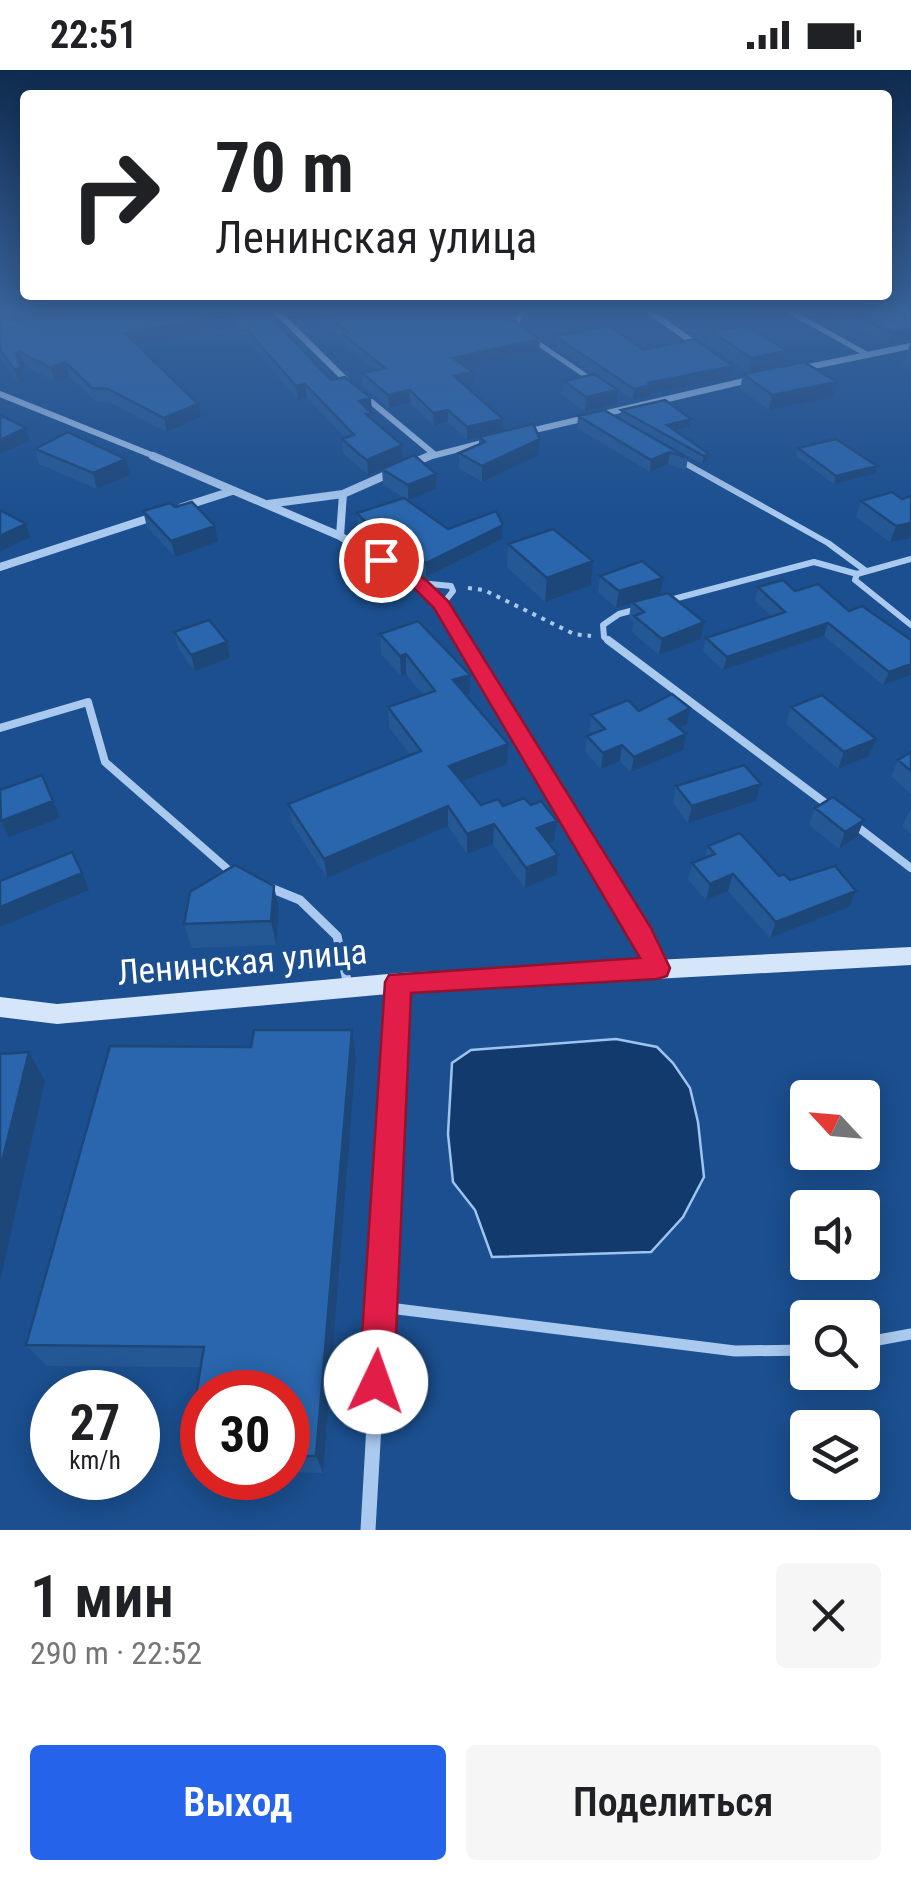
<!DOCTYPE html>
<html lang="ru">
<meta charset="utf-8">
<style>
:root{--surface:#fff;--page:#f6f6f6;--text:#202124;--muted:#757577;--accent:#2563eb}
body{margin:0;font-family:"Roboto Condensed",sans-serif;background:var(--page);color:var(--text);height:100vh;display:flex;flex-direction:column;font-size:38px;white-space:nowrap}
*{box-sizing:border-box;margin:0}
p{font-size:32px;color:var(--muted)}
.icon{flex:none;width:55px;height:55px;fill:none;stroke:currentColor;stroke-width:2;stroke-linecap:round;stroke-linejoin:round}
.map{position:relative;height:1460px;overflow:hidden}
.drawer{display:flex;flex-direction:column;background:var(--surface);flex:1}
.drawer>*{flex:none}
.guide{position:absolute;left:20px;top:20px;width:872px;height:210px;border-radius:10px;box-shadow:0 5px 25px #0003;background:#fff;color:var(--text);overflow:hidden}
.needle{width:65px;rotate:296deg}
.tools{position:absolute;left:790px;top:1010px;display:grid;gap:20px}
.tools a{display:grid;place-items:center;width:90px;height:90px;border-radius:10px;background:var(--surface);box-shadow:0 5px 25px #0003;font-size:50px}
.speed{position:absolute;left:30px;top:1300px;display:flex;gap:20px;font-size:50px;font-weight:700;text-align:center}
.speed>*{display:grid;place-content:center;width:130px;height:130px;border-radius:50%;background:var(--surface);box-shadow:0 5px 25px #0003;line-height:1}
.speed small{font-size:25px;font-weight:400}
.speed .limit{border:15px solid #d22;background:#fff;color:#111}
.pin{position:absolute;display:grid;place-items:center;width:85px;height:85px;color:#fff;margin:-42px;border:5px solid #fff;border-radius:50%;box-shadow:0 2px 10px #0007}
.me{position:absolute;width:110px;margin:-55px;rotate:3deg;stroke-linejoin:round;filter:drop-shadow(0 0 8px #0008)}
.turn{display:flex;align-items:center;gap:35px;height:210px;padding:0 30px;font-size:45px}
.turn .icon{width:130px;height:130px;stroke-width:2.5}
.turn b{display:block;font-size:70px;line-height:85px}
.round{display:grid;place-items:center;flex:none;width:105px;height:105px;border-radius:10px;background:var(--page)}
.overview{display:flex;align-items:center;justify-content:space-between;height:170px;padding:0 30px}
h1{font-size:60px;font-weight:600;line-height:75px}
.primary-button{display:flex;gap:20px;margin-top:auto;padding:20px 30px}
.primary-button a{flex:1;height:115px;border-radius:10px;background:var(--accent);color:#fff;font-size:40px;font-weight:600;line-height:115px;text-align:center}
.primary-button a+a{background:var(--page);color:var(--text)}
.status{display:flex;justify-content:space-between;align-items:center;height:70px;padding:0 50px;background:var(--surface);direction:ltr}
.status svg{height:28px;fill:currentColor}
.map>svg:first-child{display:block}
</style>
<div class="status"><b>22:51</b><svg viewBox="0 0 49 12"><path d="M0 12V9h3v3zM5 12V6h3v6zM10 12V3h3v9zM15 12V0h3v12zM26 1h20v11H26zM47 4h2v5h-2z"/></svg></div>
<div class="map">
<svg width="911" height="1460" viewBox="0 0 911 1460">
<rect width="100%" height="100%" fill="#1b4f8f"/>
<path fill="#123a6d" stroke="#9cc4f0" stroke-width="2.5" d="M616 969 657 977 673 993 690 1018 698 1052 704 1107 683 1147 651 1182 492 1187 475 1140 453 1112 448 1064 452 993 471 980Z"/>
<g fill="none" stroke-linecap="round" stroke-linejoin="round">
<path stroke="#a9c9ee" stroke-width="4" stroke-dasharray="4 6" stroke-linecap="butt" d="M468 518 484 520 574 564 591 566"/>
<path stroke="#a9c9ee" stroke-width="5" d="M789 241 868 285
M519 258 516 253 523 241
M533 270 592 310"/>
<path stroke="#a9c9ee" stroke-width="6" d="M681 391 828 473 866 501
M911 489 857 504 855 510 911 555
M420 513 451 516 453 521 442 535
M666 531 814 492 857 504
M611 573 604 567 603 555 619 544 638 539"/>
<path stroke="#a9c9ee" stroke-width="8" d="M608 570 832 738
M0 658 88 632 105 692 232 803
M855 755 911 798"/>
<path stroke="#a9c9ee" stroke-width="9" d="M268 817 300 830 337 866 348 915"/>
<path stroke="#a9c9ee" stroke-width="11" d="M381 1237 735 1281 808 1280
M862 1273 911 1264"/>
<path stroke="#a9c9ee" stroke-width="6" d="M276 241 351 315 434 384
M649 241 701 278
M799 299 911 276
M0 324 159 388
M526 362 753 309
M424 388 490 371"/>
<path stroke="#a9c9ee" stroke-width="8" d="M153 386 340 466 430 522 465 573
M411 394 429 386
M268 434 343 424 395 401
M182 437 232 421
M340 466 343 424
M0 497 156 446"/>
<path stroke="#a9c9ee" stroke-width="10" d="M463 570 605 804"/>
<path stroke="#a9c9ee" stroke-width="12" d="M604 802 657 898
M389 1095 399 913"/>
<path stroke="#a9c9ee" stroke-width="15" d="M368 1460 389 1093"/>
<path fill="#d6e6fa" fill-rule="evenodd" d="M911 877V895L399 923 57 954 0 947V927L57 934 399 903Z"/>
</g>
<path fill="#245895" d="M0 241 3 249 11 250 107 243 265 241 331 310 372 342H370L371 349 402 375 403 390 368 405 361 399 343 383 342 369 345 368 307 327 298 329 249 274 241 273 233 258 137 274 201 347 167 362 111 333 95 331 69 306 55 311 24 295 21 296 25 310 19 314 0 287Z
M312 241H513V246L517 254 540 269 539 281 467 297 473 302V314L465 316 502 361 540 369 539 385 482 412 459 398V383L479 375V368L467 370 448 352 434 356 410 333 389 338 363 316 362 303 374 300 344 276V270Z
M677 241H726L688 248Z
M823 241H911L888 274Z
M712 262 787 281 784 295 749 303 710 276Z
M555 266 644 280 731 307 650 324V326L633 330 618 320 617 334 585 342 562 325 564 311 594 304 555 277Z
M911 272V299L902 295Z
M743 304 837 312 833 327 769 340 740 319Z
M621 340 690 357 675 360 709 384 707 391 702 394 620 348Z
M578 346 688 388 686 400 668 394 650 402 577 358Z
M798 378 877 396 875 404 834 414 796 386Z
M35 379 126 389 130 405 97 419 39 394Z
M382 399 436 404V419L408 431 448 459 503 455 502 469 426 507 385 485 358 457 357 443 404 428 383 414Z
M911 426V468L890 472 856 447 861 431 902 429Z
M143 441 218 472 175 487 147 457Z
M508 474 593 491 591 515 545 532 507 497Z
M600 506 660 524 704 552 701 569 659 585 632 562 633 552 629 548 631 533 616 538 598 522Z
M758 517 795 521 849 541 911 570V605L883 615 824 566 723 600 703 581 706 568 771 546 755 531Z
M174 562 227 572 230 588 195 601 178 578Z
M380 564 470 624 467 626 507 694 462 711 481 735 503 736 554 771 549 773 556 805 525 818 493 774 467 784 448 756 327 808 292 754 288 734 410 685 389 657 388 637 423 625 406 604 401 606 381 584Z
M791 637 876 669 869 686 838 699 786 654Z
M690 638 687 654 679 658 683 680 631 702 620 691 601 699 585 682 587 666 592 664 589 661 591 645Z
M911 682V724L891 706 898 690Z
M761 714 756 731 688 753 673 733 676 716Z
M815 738 857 767 839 779 809 755Z
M911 739V764L902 756Z
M708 776 790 810 849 837 770 868 728 821 706 830 688 810 692 793 705 788Z
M279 840 276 875 192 878 184 854Z
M356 989 323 1403 288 1402V1322H202V1402H200L186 1386 200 1297 47 1296 26 1275Z"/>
<path fill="#1d4779" d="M689 241H726L688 248Z
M231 245 233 258 128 276 125 263Z
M911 260V271L888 274 891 262Z
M540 269 539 281 453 300V288Z
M787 281 784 295 749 303 751 288Z
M20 282 24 295 20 296 16 283Z
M65 292 69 306 55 311 51 298Z
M733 296 731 307 650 324V326L633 330 634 319 649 313Z
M21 297 25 310 19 314 15 300Z
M473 302V314L454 319V306Z
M837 312 833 327 769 340 772 325Z
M305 314 307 327 298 329 296 316Z
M410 320V333L389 338 388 325Z
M618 320 617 334 585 342 586 327Z
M371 328 372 342 360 345 359 331Z
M198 334 201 347 167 362 164 348Z
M448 340V352L434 356 433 343Z
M503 349 502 362 467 370V357Z
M691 349 690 357 665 362 667 355Z
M26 358 30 371 0 384V370Z
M540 369 539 385 482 412V396Z
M402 375 403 390 368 405 367 390Z
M670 382 668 394 650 402 651 390Z
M709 384 707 391 702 394 704 386Z
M126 389 130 405 97 419 93 403Z
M877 396 875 404 834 414 836 406Z
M436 404V419L408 431V415Z
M911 453V468L890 472 896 456Z
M26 454 30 467 0 482V466Z
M503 455 502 469 426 507V493Z
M215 456 218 472 175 487 171 471Z
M593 491 591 515 545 532 547 508Z
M663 508 660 524 616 538 619 521Z
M704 552 701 569 659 585 662 569Z
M828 553 824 566 723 600 727 587Z
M227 572 230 588 195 601 191 585Z
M406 584V604L401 606 400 586Z
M911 594V605L883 615 889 602Z
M470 605V624L453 630V610Z
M690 638 687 654 666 665 669 649Z
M686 664 683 680 631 702 634 687Z
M876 669 869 686 838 699 844 682Z
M508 674 507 694 449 716V696Z
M622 675 620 691 601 699 603 683Z
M761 714 756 731 688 753 692 736Z
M53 731 60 748 9 767 1 751Z
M448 736V756L327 808 324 789Z
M864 750 857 767 839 779 845 762Z
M557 751 554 771 535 778 537 758Z
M494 754 493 774 467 784V764Z
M558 785 556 805 525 818 526 798Z
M82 803 89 820 0 857V837Z
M733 804 728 821 706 830 710 814Z
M274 816 279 840 276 875 271 851Z
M856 821 849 837 770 868 776 852Z
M352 960 356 989 323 1403 316 1386Z
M29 982 45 1011 0 1211V1100Z"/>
<path fill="#2a66ad" stroke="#1d4779" stroke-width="2.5" d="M0 241 3 249 11 250 72 241H106L107 243 118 241H265L331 310 345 307 371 328 359 331 371 343 366 344 402 375 367 390 360 385 342 369 354 365 305 314 296 316 248 261 240 260 231 245 125 263 198 334 164 348 108 319 92 318 65 292 51 298 20 282 16 283 21 297 15 300 0 280Z
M324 241H511L517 254 540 269 453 288 473 302 454 306 503 349 467 357 448 340 433 343 410 320 388 325 362 303 385 298 343 264 348 263Z
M849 241H911V260L891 262Z
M745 255 787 281 751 288 712 262Z
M609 256 644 280 694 269 733 296 649 313 652 315 634 319 555 266Z
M804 292 837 312 772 325 743 304Z
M594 304 618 320 586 327 564 311Z
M665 330 691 349 667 355 709 384 704 386 621 340Z
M604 340 688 388 670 382 651 390 578 346Z
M0 345 26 358 0 370Z
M533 354 540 369 482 396 459 383 485 372 479 367Z
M68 362 126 389 93 403 35 379Z
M836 369 877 396 836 406 798 378Z
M414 385 436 404 408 415 382 399Z
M892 422 902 429 911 426V453L896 456 861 431Z
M404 428 448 459 496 441 503 455 426 493 384 471 357 443Z
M192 432 215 456 171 471 143 441 170 433 175 437Z
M0 440 26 454 0 466Z
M553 459 593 491 547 508 508 474Z
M642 491 663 508 619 521 600 506Z
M783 510 795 521 818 514 849 541 862 536 911 570V594L889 602 828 553 727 587 706 568 785 542 758 517Z
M668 523 704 552 662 569 634 546 644 542 632 532Z
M209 550 227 572 191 585 174 562Z
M418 551 470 605 453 610 508 674 449 696 481 735 498 729 503 736 524 728 531 735 541 731 557 751 537 758 558 785 526 798 494 754 467 764 448 736 324 789 288 734 421 681 388 637 435 621 406 584 400 586 380 564Z
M672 624 690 638 669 649 686 664 634 687 622 675 603 683 587 666 605 659 591 645 628 630 639 641Z
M822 625 876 669 844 682 791 637Z
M911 682V701L898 690Z
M744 695 761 714 692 736 676 716Z
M42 705 53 731 1 751 0 720Z
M833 727 864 750 845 762 815 738Z
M740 763 779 806 784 804 790 810 835 796 856 821 776 852 733 804 710 814 692 793 715 784 708 776Z
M72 782 82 803 0 837V811Z
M235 795 274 816 271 851 184 854 190 822Z
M254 960H352L316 1386H288V1322H202V1386H186L204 1277 26 1275 110 976 251 977Z
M29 982 0 1100V984Z"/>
<linearGradient id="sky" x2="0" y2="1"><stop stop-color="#0f2b4f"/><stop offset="0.54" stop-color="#39639b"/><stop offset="1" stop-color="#39639b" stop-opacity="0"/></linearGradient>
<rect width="911" height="445" fill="url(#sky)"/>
<path fill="#e11d48" stroke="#92132f" stroke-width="2.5" d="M381 484 426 510 448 531 651 858 670 898 667 906 657 909 411 923 394 1312 389 1324 376 1329 364 1324 359 1312 385 912 389 905 640 888 434 538 413 517 375 493V486Z"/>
<g text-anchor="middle" stroke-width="10" stroke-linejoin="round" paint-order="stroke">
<g font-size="35" fill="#fff" stroke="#1b4f8f">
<text transform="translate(242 892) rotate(-5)" y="12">Ленинская улица</text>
</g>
</g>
</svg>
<div class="tools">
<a><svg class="needle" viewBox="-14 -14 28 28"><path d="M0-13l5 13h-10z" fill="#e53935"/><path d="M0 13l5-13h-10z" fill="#757577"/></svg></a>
<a><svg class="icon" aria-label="sound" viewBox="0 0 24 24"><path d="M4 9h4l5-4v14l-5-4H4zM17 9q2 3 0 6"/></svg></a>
<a><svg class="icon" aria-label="search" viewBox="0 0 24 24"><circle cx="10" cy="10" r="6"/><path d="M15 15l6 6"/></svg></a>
<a><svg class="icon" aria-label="layers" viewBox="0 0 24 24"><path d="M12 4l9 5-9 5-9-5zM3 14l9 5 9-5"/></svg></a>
</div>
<div class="speed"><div>27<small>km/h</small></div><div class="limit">30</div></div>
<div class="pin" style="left:381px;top:490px;background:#d93025"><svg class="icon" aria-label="arrive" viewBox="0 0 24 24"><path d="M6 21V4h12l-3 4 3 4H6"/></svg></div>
<svg class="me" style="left:376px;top:1312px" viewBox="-20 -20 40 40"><circle r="19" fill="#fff"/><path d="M0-13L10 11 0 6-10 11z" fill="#e11d48"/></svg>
<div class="guide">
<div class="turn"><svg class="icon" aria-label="right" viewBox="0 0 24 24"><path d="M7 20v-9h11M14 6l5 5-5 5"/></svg><div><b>70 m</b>Ленинская улица</div></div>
</div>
</div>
<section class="drawer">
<div class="overview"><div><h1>1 мин</h1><p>290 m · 22:52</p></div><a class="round"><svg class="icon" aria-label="close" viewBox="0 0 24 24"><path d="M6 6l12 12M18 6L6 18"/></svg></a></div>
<div class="primary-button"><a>Выход</a><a>Поделиться</a></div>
</section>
